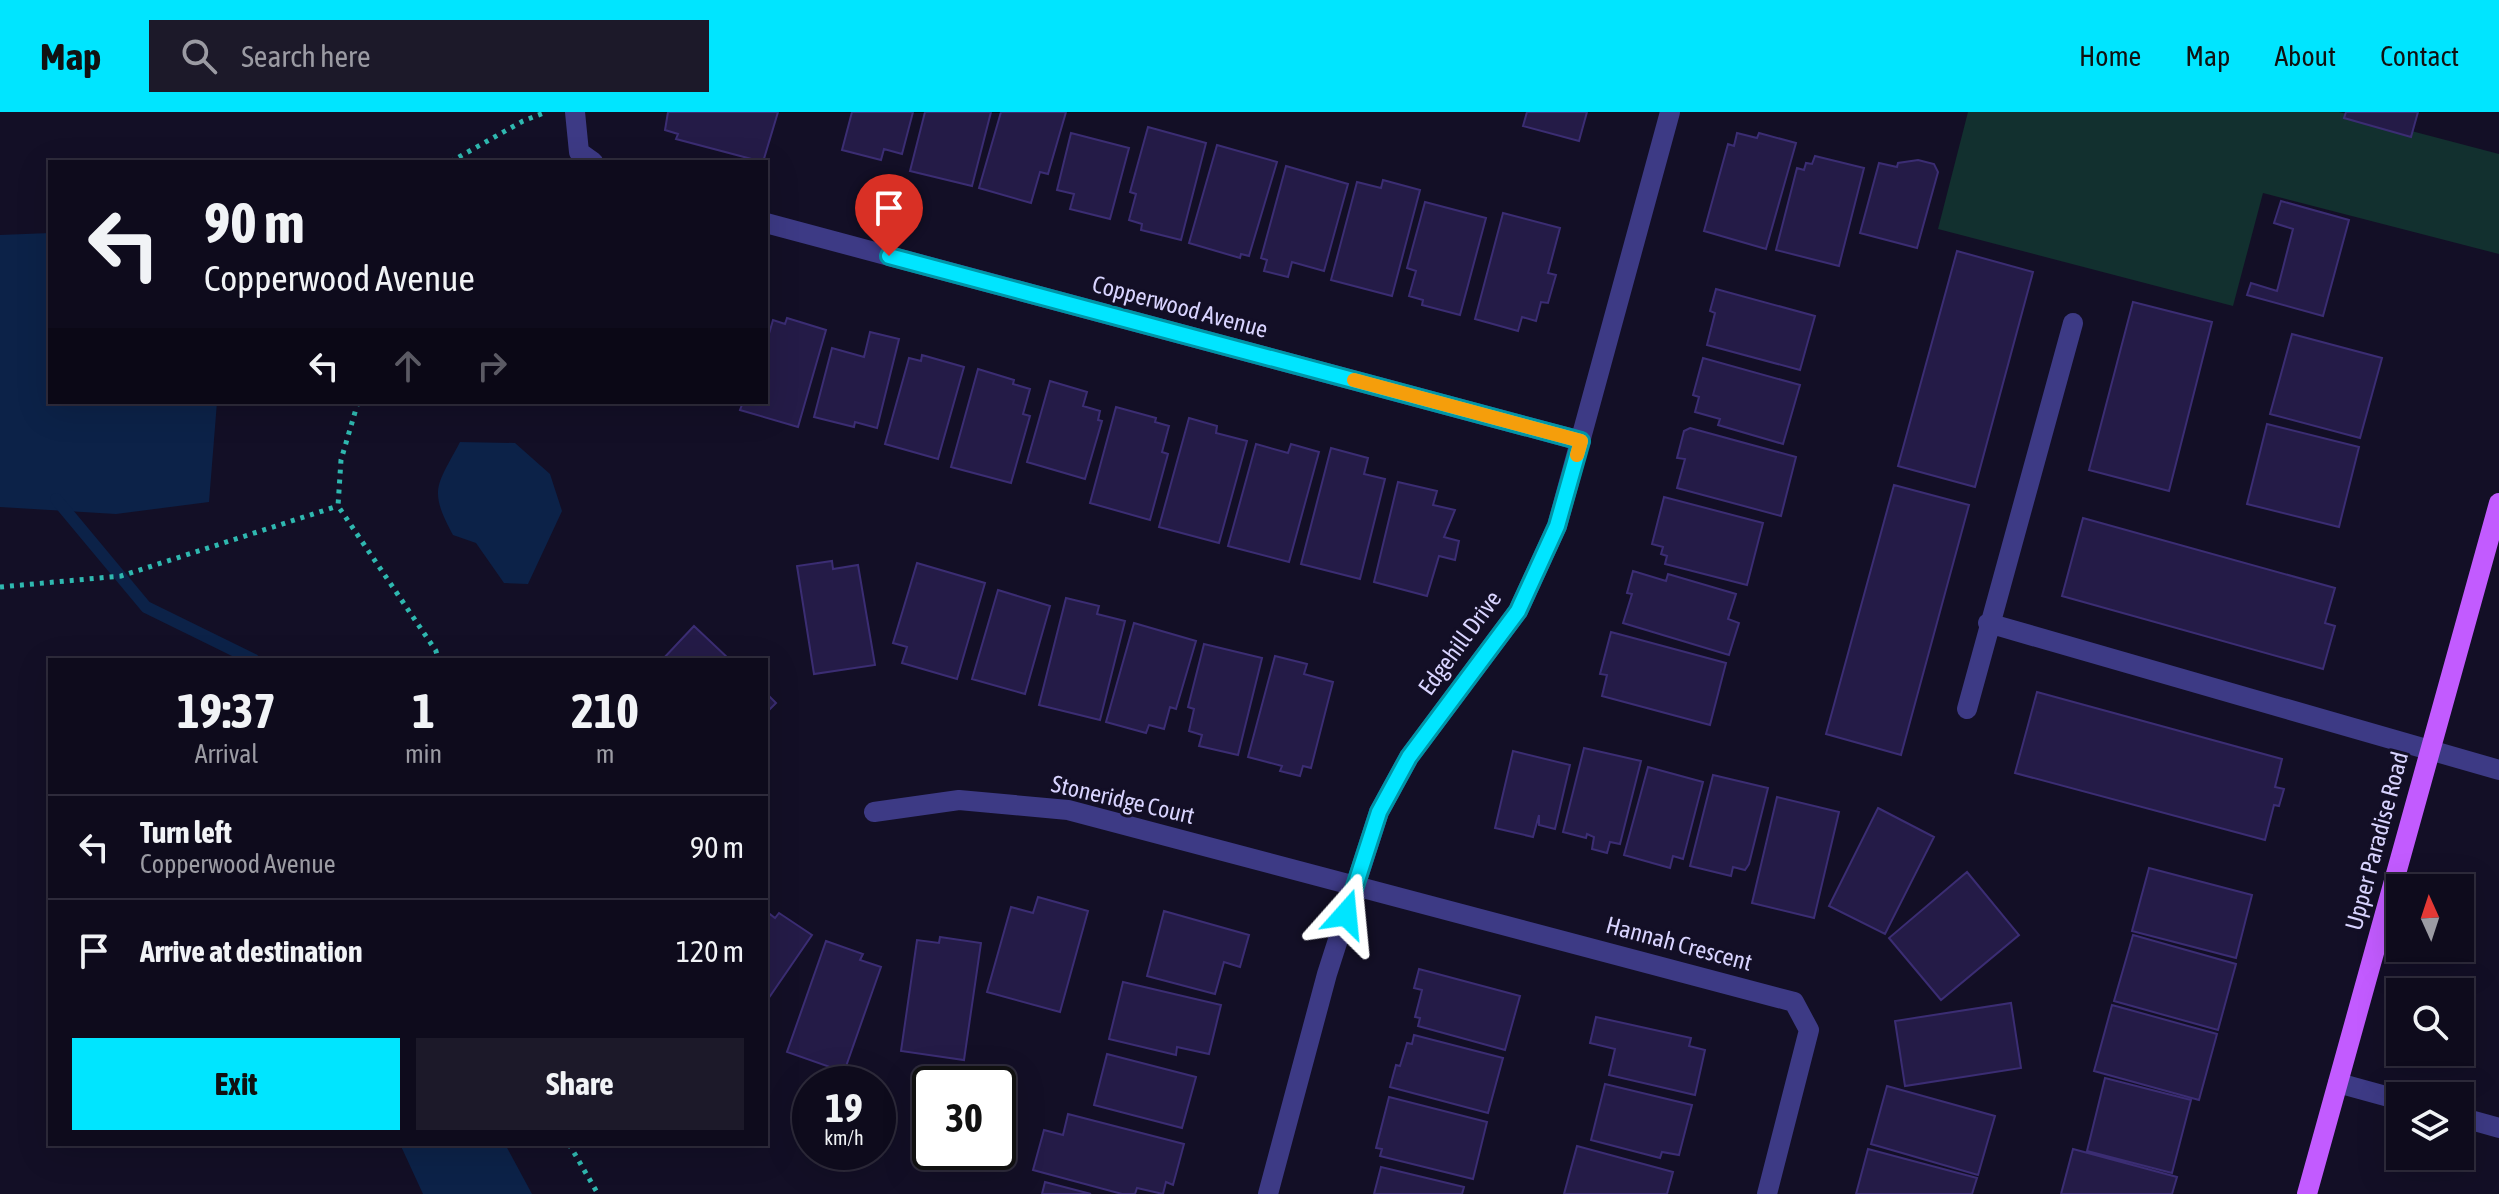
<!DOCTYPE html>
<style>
:root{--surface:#0e0b1c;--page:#1c1929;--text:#f1f3f6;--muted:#9b9ba3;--line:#2e2b3b;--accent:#00e5ff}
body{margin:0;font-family:"Asap Condensed",sans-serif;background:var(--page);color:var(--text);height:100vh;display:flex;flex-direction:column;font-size:30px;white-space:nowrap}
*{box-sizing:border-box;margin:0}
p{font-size:26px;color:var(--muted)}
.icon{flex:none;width:44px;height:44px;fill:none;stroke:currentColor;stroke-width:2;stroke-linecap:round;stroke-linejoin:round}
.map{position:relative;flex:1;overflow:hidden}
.details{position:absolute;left:48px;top:546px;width:720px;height:488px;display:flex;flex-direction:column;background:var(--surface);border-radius:0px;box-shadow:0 8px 32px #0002,0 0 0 2px var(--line)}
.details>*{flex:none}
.top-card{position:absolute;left:48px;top:48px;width:720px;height:244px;border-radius:0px;box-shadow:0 8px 32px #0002,0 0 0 2px var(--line);background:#0e0b1c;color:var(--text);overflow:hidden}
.needle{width:52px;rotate:357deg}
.buttons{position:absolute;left:2386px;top:762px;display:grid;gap:16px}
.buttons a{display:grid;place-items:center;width:88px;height:88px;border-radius:0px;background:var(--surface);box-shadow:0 8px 32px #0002,0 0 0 2px var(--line);font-size:40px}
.speed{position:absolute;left:792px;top:954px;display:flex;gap:16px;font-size:40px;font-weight:700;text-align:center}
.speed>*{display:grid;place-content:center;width:104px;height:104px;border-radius:50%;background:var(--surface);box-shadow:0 8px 32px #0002,0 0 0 2px var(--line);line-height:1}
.speed small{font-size:20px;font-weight:400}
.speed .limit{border:4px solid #111;border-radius:12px;background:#fff;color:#111}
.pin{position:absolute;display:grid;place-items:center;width:68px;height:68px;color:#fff;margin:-82px -34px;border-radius:50% 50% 50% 0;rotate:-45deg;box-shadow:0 0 8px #0007}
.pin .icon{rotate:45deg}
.me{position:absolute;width:88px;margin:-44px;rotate:18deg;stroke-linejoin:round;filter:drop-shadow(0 0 6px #0008)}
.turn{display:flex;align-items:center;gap:28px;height:168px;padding:0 24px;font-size:36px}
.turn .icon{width:104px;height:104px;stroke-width:2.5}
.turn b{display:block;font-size:56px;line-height:68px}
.lanes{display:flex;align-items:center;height:76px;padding:0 24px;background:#0003;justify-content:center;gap:40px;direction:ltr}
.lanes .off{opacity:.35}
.eta{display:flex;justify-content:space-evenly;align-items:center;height:136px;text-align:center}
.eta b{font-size:48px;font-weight:700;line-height:56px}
.button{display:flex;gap:16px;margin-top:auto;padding:16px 24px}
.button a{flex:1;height:92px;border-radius:0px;background:var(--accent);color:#111;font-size:32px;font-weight:700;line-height:92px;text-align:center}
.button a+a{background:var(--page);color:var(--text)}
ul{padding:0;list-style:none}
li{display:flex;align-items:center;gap:24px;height:104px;padding:0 24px;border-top:2px solid var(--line)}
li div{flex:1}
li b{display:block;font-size:30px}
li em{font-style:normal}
header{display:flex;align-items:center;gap:48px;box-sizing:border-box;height:112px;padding:0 40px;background:var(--accent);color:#111}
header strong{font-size:38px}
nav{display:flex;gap:44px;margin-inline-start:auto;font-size:28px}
.search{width:560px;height:72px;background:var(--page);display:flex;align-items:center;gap:20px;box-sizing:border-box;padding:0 28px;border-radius:0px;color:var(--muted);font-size:30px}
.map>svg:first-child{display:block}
</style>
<header>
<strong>Map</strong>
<div class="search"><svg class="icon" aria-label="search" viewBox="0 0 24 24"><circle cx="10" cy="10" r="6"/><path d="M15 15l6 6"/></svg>Search here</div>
<nav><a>Home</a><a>Map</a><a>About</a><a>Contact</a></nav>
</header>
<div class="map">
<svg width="2499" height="1082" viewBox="0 0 2499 1082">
<rect width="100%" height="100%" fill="#130f26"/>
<path fill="#12302f" d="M1968 0H2339L2499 42V142L2263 81 2233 194 1938 117Z"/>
<path fill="#0c2248" d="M50 121V290H217L209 390 116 402 0 395V123Z
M460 330 515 331 550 362 562 399 528 472 504 471 476 431 453 423C428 377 437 374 460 330Z
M400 1032H505L532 1082H423Z"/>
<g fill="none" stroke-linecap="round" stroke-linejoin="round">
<path stroke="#0c2248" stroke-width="12" d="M56 387 146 495 254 548"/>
</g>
<path fill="#241b47" stroke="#3b2d73" stroke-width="2" d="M668 0H778L763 50 676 27 678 22 665 18Z
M852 0H913L902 42 884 37 881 48 842 38Z
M925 0H991L972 74 910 59Z
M1001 0H1066L1048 62 1040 60 1031 91 979 76Z
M1527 0H1587L1579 29 1523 14Z
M2346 0H2418L2411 25 2344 6Z
M1148 15 1206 31 1181 128 1141 118 1142 112 1129 108 1136 82 1130 80Z
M1071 21 1129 36 1110 107 1070 97 1074 82 1057 78Z
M1737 21 1757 26 1759 21 1796 31 1766 137 1704 119 1728 32 1734 34Z
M1217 33 1277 50 1249 144 1241 142 1240 146 1189 131Z
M1815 44 1864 56 1839 154 1776 138 1797 56 1804 58 1806 51 1812 52Z
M1918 48 1934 52 1938 60 1917 136 1860 121 1879 51 1897 55 1898 51Z
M1286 54 1348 72 1324 159 1292 150 1288 165 1264 159 1267 148 1261 146Z
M1383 68 1420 78 1392 184 1331 168 1357 70 1381 76Z
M2281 89 2349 108 2323 204 2247 183 2251 171 2277 179 2293 117 2274 111Z
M1425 90 1486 106 1460 203 1422 193 1423 188 1409 184 1416 159 1407 156Z
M1503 101 1560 116 1548 161 1556 163 1548 191 1541 190 1536 209 1522 205 1518 219 1475 207Z
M1957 139 2033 160 1975 375 1898 354Z
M1716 177 1815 204 1800 258 1707 233 1715 201 1710 199Z
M2133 190 2212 210 2169 379 2089 358Z
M787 206 826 218 798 315 740 298 743 290H766V232L773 208 785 212Z
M870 220 899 227 877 316 855 310 854 315 814 305 832 236 864 245Z
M2292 222 2382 246 2360 326 2270 302Z
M922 243 964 255 938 347 885 332 909 246 921 249Z
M1703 246 1800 273 1783 332 1718 313 1720 307 1695 300 1699 285 1693 283Z
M978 257 1014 268 1013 272 1030 277 1023 302 1030 304 1011 371 951 355Z
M1050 269 1087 280 1083 294 1100 299 1098 308 1102 309 1085 367 1027 350Z
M1116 295 1156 306 1155 310 1169 314 1162 340 1168 342 1150 408 1090 391Z
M1189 306 1217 314 1216 321 1247 329 1219 431 1159 415Z
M2267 312 2359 335 2339 415 2247 392Z
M1690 316 1796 345 1781 404 1677 376 1685 347 1677 346 1684 319Z
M1256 332 1288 341 1291 332 1319 340 1289 450 1228 434Z
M1331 336 1368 346 1364 362 1385 367 1360 467 1301 452Z
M1398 370 1437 379 1433 393 1455 398 1444 425 1459 429 1455 448 1439 444 1427 484 1374 470Z
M1894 373 1969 393 1901 643 1826 622Z
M1664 385 1763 411 1747 473 1665 452 1667 444 1661 442 1663 435 1652 432Z
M2083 406 2335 476 2325 511 2335 514 2323 557 2062 484Z
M832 449 833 457 858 453 875 553 814 562 797 454Z
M917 451 985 471 957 567 902 551 907 535 893 531Z
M1633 459 1666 469 1668 462 1736 482 1728 507 1739 511 1729 543 1623 511 1632 482 1627 481Z
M998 478 1050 494 1025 582 972 567Z
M1066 486 1099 494 1097 502 1125 509 1100 608 1039 593Z
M1134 511 1196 529 1176 597 1170 595 1164 617 1149 613 1146 621 1106 610Z
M694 514 730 548H662Z
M1611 520 1726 551 1710 613 1602 584 1607 563 1600 562Z
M1204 532 1262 546 1238 643 1199 634 1202 623 1189 619 1194 597 1188 595Z
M1275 544 1307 552 1304 562 1333 570 1311 656 1303 654 1300 664 1280 659 1282 654 1248 645Z
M2037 580 2282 647 2275 675 2284 677 2279 694 2274 693 2265 728 2015 661Z
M766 581 776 591 766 601Z
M1584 636 1641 649 1620 732 1610 730 1607 741 1592 737 1594 725 1587 722 1586 726 1563 720Z
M1513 639 1570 653 1555 717 1539 713V703L1533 725 1495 716Z
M1648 655 1703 670 1683 747 1673 744 1670 756 1624 743Z
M1713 663 1768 676 1749 752 1745 758 1733 755 1731 764 1690 754Z
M1777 685 1839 700 1814 806 1752 791Z
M1878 696 1934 725 1885 822 1829 794Z
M2149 756 2252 783 2236 846 2132 819Z
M1967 760 2019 823 1941 888 1889 826Z
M1038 785 1088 799 1060 900 987 880 1011 795 1033 801Z
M766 799 775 806 779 801 812 823 766 890Z
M1164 799 1249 823 1240 855 1224 850 1215 882 1147 864Z
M2133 823 2236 852 2218 918 2114 889Z
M940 825 981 831 964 948 901 939 917 828 939 831Z
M826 829 863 842 860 848 881 855 844 960 787 940Z
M1419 857 1520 884 1505 938 1418 914 1420 906 1415 905 1422 878 1414 876Z
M1123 870 1221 893 1209 942 1177 935 1176 943 1109 927Z
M2011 891 2021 956 1905 974 1895 909Z
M2112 893 2217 922 2199 988 2094 959Z
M1596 905 1691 926 1689 934 1705 938 1695 983 1609 963 1615 937 1590 931Z
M1414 923 1503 946 1488 1001 1390 975 1396 953 1400 954 1407 931 1412 932Z
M1107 942 1196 965 1182 1016 1094 993Z
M2105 966 2191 988 2172 1061 2087 1039Z
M1605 972 1692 993 1679 1043 1662 1040 1660 1046 1591 1028Z
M1887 974 1995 1004 1978 1063 1871 1032Z
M1389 985 1487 1010 1473 1067 1380 1044 1382 1037 1376 1036Z
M1068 1002 1184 1032 1173 1073 1166 1070 1163 1082 1137 1076 1135 1082H1122L1033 1058 1044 1018 1063 1023Z
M1577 1034 1673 1060 1667 1082H1564Z
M1868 1037 1977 1066 1972 1082H1856Z
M2073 1037 2177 1065 2172 1082H2061Z
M1381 1055 1464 1075 1462 1082H1374Z
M1045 1070 1091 1082H1042Z"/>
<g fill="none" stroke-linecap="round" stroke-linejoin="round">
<path stroke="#2fb8b0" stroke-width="5" stroke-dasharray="4 6" stroke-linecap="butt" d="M450 50 523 9 546 0
M358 290 341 348 338 394 436 539 438 548
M0 475 121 464 338 394
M569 1032 598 1082"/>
<path stroke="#3d3a85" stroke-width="20" d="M575 0 579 40 593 50
M766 111 1581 329
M1988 511 2499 658
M1967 597 2073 211
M874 700 959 688 1068 698 1794 890 1809 918 1767 1082
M2338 971 2400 988
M2460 1005 2499 1016
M1268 1082 1327 862 1379 700 1409 645 1518 499 1557 414 1670 0"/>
<path stroke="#c25bff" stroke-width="20" d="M2307 1082 2499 391"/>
</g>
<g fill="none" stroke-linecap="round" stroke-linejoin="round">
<g stroke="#0095a6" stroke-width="20">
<path id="route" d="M889 144 1581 329 1557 414 1518 499 1409 645 1379 700 1346 802"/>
</g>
<use href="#route" stroke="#00e5ff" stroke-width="14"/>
<path stroke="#f59e0b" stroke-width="14" d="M1354 268 1581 329 1577 343"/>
</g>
<g text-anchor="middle" stroke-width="6" stroke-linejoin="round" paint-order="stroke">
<g font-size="24" fill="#d9d4ff" stroke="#130f26">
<text transform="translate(1180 195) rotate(15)" y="8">Copperwood Avenue</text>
<text transform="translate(1460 531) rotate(-54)" y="8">Edgehill Drive</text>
<text transform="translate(1123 688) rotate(13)" y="8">Stoneridge Court</text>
<text transform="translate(2377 729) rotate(-75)" y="8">Upper Paradise Road</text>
<text transform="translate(1679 832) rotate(15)" y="8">Hannah Crescent</text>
</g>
</g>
</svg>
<div class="buttons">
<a><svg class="needle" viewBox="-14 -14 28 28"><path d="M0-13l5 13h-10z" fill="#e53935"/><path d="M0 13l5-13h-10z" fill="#9b9ba3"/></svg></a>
<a><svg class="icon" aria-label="search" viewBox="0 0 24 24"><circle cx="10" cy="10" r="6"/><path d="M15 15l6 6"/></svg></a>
<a><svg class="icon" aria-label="layers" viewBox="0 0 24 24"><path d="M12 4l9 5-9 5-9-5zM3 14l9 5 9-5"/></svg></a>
</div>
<div class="speed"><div>19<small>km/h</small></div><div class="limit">30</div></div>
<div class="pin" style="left:889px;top:144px;background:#d93025"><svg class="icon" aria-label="arrive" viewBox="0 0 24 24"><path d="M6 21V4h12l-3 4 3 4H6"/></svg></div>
<svg class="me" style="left:1346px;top:802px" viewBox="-20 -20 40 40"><path d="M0-17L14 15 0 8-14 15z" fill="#00e5ff" stroke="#fff" stroke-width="4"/></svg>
<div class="top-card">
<div class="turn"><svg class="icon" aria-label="left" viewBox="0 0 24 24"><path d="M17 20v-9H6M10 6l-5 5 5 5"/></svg><div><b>90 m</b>Copperwood Avenue</div></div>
<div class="lanes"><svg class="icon" aria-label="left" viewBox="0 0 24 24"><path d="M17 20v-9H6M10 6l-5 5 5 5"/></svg><svg class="icon off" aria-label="ahead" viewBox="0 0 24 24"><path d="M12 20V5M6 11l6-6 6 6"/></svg><svg class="icon off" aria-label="right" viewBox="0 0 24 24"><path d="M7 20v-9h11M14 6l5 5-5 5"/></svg></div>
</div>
<section class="details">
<div class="eta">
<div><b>19:37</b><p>Arrival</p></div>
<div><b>1</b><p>min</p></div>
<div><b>210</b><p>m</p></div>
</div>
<ul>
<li><svg class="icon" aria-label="left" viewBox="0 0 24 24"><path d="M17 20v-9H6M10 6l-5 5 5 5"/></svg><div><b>Turn left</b><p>Copperwood Avenue</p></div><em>90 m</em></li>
<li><svg class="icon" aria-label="arrive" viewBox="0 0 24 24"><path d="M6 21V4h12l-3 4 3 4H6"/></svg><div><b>Arrive at destination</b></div><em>120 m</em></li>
</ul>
<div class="button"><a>Exit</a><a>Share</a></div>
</section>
</div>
